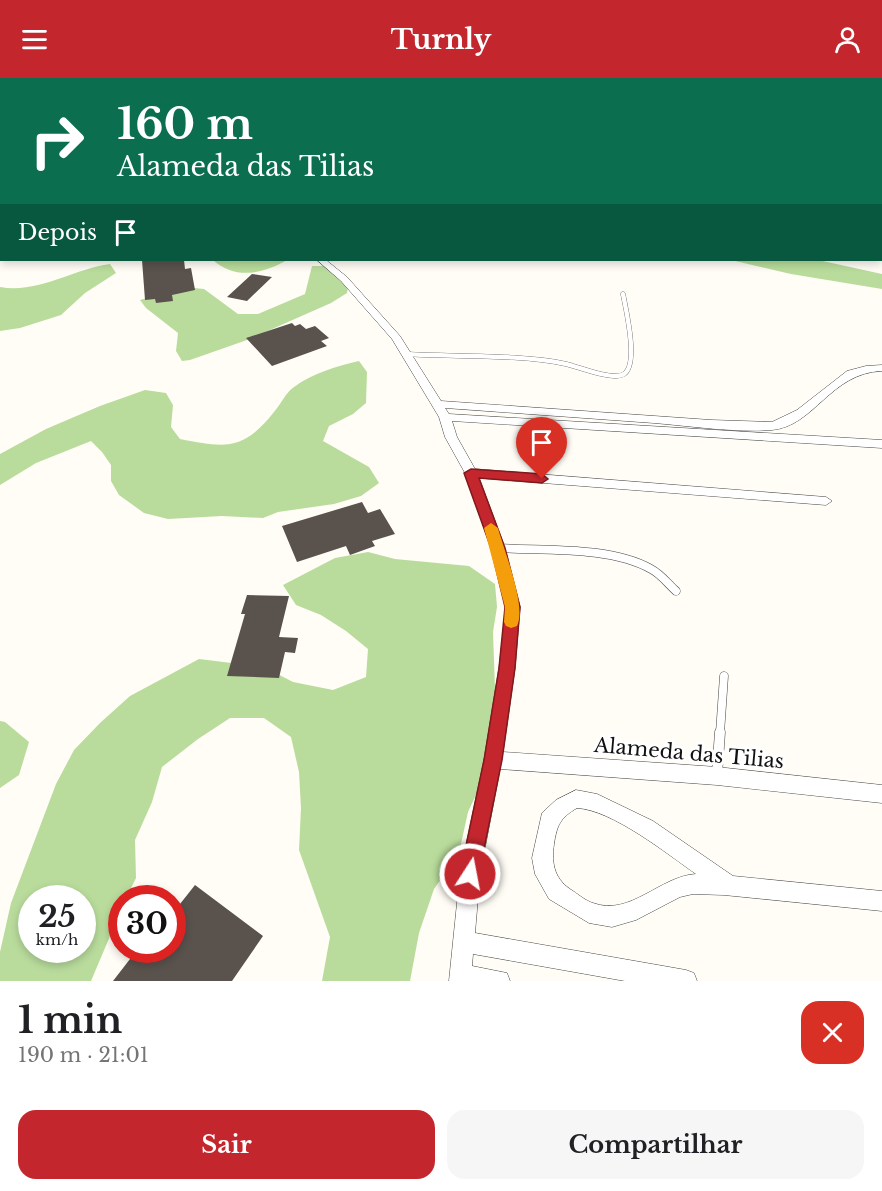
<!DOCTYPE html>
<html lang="pt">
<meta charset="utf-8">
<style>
:root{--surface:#fff;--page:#f6f6f6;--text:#202124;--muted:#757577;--accent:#c4262e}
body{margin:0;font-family:"Libre Baskerville",serif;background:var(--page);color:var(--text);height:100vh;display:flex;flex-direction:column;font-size:22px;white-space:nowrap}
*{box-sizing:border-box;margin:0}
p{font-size:20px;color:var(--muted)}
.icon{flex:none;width:33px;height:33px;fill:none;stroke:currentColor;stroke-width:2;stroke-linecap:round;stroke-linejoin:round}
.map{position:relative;height:903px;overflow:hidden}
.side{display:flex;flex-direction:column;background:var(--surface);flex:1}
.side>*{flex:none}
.hud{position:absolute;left:0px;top:0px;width:882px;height:183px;box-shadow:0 3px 9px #0003;background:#0b6e4f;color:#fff;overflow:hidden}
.speed{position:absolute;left:18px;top:807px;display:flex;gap:12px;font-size:30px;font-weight:700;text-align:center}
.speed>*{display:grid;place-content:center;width:78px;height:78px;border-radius:50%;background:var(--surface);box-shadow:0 3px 9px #0003;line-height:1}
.speed small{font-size:15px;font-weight:400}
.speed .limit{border:9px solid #d22;background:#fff;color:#111}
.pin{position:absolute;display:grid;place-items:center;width:51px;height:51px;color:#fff;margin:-62px -26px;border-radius:50% 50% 50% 0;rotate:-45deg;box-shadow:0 0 6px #0007}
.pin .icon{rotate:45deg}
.me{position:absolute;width:66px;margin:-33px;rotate:11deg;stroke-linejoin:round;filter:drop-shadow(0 0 4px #0008)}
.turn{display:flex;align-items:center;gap:21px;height:126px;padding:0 18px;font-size:27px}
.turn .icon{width:78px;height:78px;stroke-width:2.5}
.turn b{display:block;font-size:42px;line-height:51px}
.then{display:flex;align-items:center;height:57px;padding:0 18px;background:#0003;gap:12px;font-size:22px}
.round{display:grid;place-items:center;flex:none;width:63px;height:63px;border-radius:18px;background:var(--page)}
.summary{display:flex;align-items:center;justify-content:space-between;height:102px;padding:0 18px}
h1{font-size:36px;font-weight:700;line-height:45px}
.button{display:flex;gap:12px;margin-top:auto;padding:12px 18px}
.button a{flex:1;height:69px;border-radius:18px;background:var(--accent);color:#fff;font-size:24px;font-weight:700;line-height:69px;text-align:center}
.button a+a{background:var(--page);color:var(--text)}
header{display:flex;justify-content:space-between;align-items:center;height:78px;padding:0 18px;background:var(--accent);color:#fff;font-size:27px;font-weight:700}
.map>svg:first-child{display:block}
</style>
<header><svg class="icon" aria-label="menu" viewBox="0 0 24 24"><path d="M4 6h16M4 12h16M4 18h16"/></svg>Turnly<svg class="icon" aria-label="person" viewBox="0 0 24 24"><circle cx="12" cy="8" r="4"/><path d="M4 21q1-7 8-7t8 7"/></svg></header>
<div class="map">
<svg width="882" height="903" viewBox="0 0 882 903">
<rect width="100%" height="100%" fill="#fffdf5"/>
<path fill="#b9dc9c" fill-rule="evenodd" d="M213 182H287C263 196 235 202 213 182Z
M731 182H818L882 196V211L791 196Z
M110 186 116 195 85 215 61 237 20 250 0 253V209C38 216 73 191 110 186Z
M312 188H330L349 204 347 215 331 225 247 262 190 282 182 283 176 273 178 255 146 230 140 222 185 209 204 211 238 236H258L305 216Z
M359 283 367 294 366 325 353 336 329 348 323 363 369 389 379 405 361 418 334 426 278 434 263 440 222 438 168 441 144 435 119 417 111 403V387L102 374 91 363 36 385 0 407V376L46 351 100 328 145 312 166 315 173 327 171 349 180 361C226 370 243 373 274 334 281 326 286 314 294 309 313 295 337 288 359 283Z
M368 474 395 481 469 488 495 506 497 529 493 554 496 640 483 702 468 734 459 775 434 811 419 855 410 903H322L330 859 299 772 301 730 299 694 291 659 264 640H230L198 661 162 689 152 724 135 762 136 800 126 820H122L121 832 91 903H0V874L11 825 56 706 74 672 100 645 130 618 199 581 264 589 293 604 333 612 366 599 368 571 346 553 321 537 296 527 283 507 335 480ZM32 820H82V872H32Z
M0 643 5 644 29 664 19 697 0 710Z"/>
<path fill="#5a524d" d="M142 182H184L185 191 191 190 195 212 172 217 173 223 156 225 155 221 145 222Z
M252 196 272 199 247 223 227 219Z
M292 245 295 248 300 246 306 251 315 248 329 260 321 263 327 268 272 288 246 260Z
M362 424 368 435 380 431 395 456 372 463 375 468 350 477 346 468 297 484 282 448Z
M247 517 289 518 279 559 298 560 295 575 285 574 279 600 227 598 245 536H241Z
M195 807 263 858 232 903H113L137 872H172V820L180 826Z"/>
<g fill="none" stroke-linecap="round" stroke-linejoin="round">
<g stroke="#444" stroke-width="4">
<path id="service-far3" d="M159 2 167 0"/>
</g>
<g stroke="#444" stroke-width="5">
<path id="service-far2" d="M406 276C455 279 519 276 566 286 579 289 613 303 624 296 639 286 626 232 623 216"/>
</g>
<g stroke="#444" stroke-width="9">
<path id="service-far1" d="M498 470C545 473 610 468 651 491 661 496 668 506 676 513
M720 655 724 598"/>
</g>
<g stroke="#444" stroke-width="11">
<path id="service" d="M717 696 720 654"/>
</g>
<g stroke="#444" stroke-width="1">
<path id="minor" d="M310 0H318L307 2Z
M349 0H357L346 2Z
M379 0 388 2H381Z
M571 0H577V2H572Z
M317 182H326L347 199 400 258 441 323 711 342 772 344 797 332 847 293 866 288 882 287V293C830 295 815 348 772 352 737 355 690 348 654 345 584 340 515 335 445 330L449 336 882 362V370L452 343 457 359 475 391 826 419 832 423 826 427 479 400 505 470 520 529 515 590 503 674 717 689 882 707V725L717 707 500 691 480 796 475 855 686 892 694 895 697 903H625L473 876 472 888 507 895 510 903H449L460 796 484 682 499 590 506 529 491 470 465 395 445 359 439 339 392 261 341 203Z
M576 712 597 716 653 743 733 798 882 813V833L724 817 693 816 680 819 636 842 612 849 589 845 549 821 535 796 532 780 542 735 556 722ZM577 730C613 732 667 776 696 796 660 798 630 839 593 825 586 823 579 817 573 813 555 802 551 787 554 766 557 747 560 740 577 730Z"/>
</g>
<path stroke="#333" stroke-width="1.5" stroke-dasharray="3 1.5" stroke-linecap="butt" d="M677 0 679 2"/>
<use href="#service-far3" stroke="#fff" stroke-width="3"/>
<use href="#service-far2" stroke="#fff" stroke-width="4.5"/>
<use href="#service-far1" stroke="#fff" stroke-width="8"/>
<use href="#service" stroke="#fff" stroke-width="10"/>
<use href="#minor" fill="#fff" fill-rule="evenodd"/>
</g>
<path fill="#c4262e" stroke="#7f191e" stroke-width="1.5" d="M471 391 542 396 548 401 542 405 479 400 505 470 520 529 515 590 502 682 479 796 477 803 470 806 462 803 460 796 484 682 499 590 505 529 491 470 464 395Z"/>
<path fill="#f59e0b" d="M491 445 498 450C504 473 527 528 517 548L511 550 506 548 504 544 505 529 484 450Z"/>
<g text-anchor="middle" stroke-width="6" stroke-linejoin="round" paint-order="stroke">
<g font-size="20" fill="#111" stroke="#fff">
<text transform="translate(689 675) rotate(5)" y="7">Alameda das Tilias</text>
</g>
</g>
</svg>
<div class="speed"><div>25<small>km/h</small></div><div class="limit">30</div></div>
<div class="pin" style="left:542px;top:401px;background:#d93025"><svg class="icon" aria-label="arrive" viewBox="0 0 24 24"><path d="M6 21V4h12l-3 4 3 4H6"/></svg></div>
<svg class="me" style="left:470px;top:796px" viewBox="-20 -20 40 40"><circle r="17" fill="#c4262e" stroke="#fff" stroke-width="3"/><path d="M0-11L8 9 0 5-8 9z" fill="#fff"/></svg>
<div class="hud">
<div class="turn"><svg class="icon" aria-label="right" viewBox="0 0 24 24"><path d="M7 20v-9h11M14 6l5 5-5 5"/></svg><div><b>160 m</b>Alameda das Tilias</div></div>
<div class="then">Depois<svg class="icon" aria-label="arrive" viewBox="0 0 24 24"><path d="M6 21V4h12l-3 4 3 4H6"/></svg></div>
</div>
</div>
<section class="side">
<div class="summary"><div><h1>1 min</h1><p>190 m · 21:01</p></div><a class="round" style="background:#d93025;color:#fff"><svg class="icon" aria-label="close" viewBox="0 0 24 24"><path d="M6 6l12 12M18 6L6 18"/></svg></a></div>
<div class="button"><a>Sair</a><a>Compartilhar</a></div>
</section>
